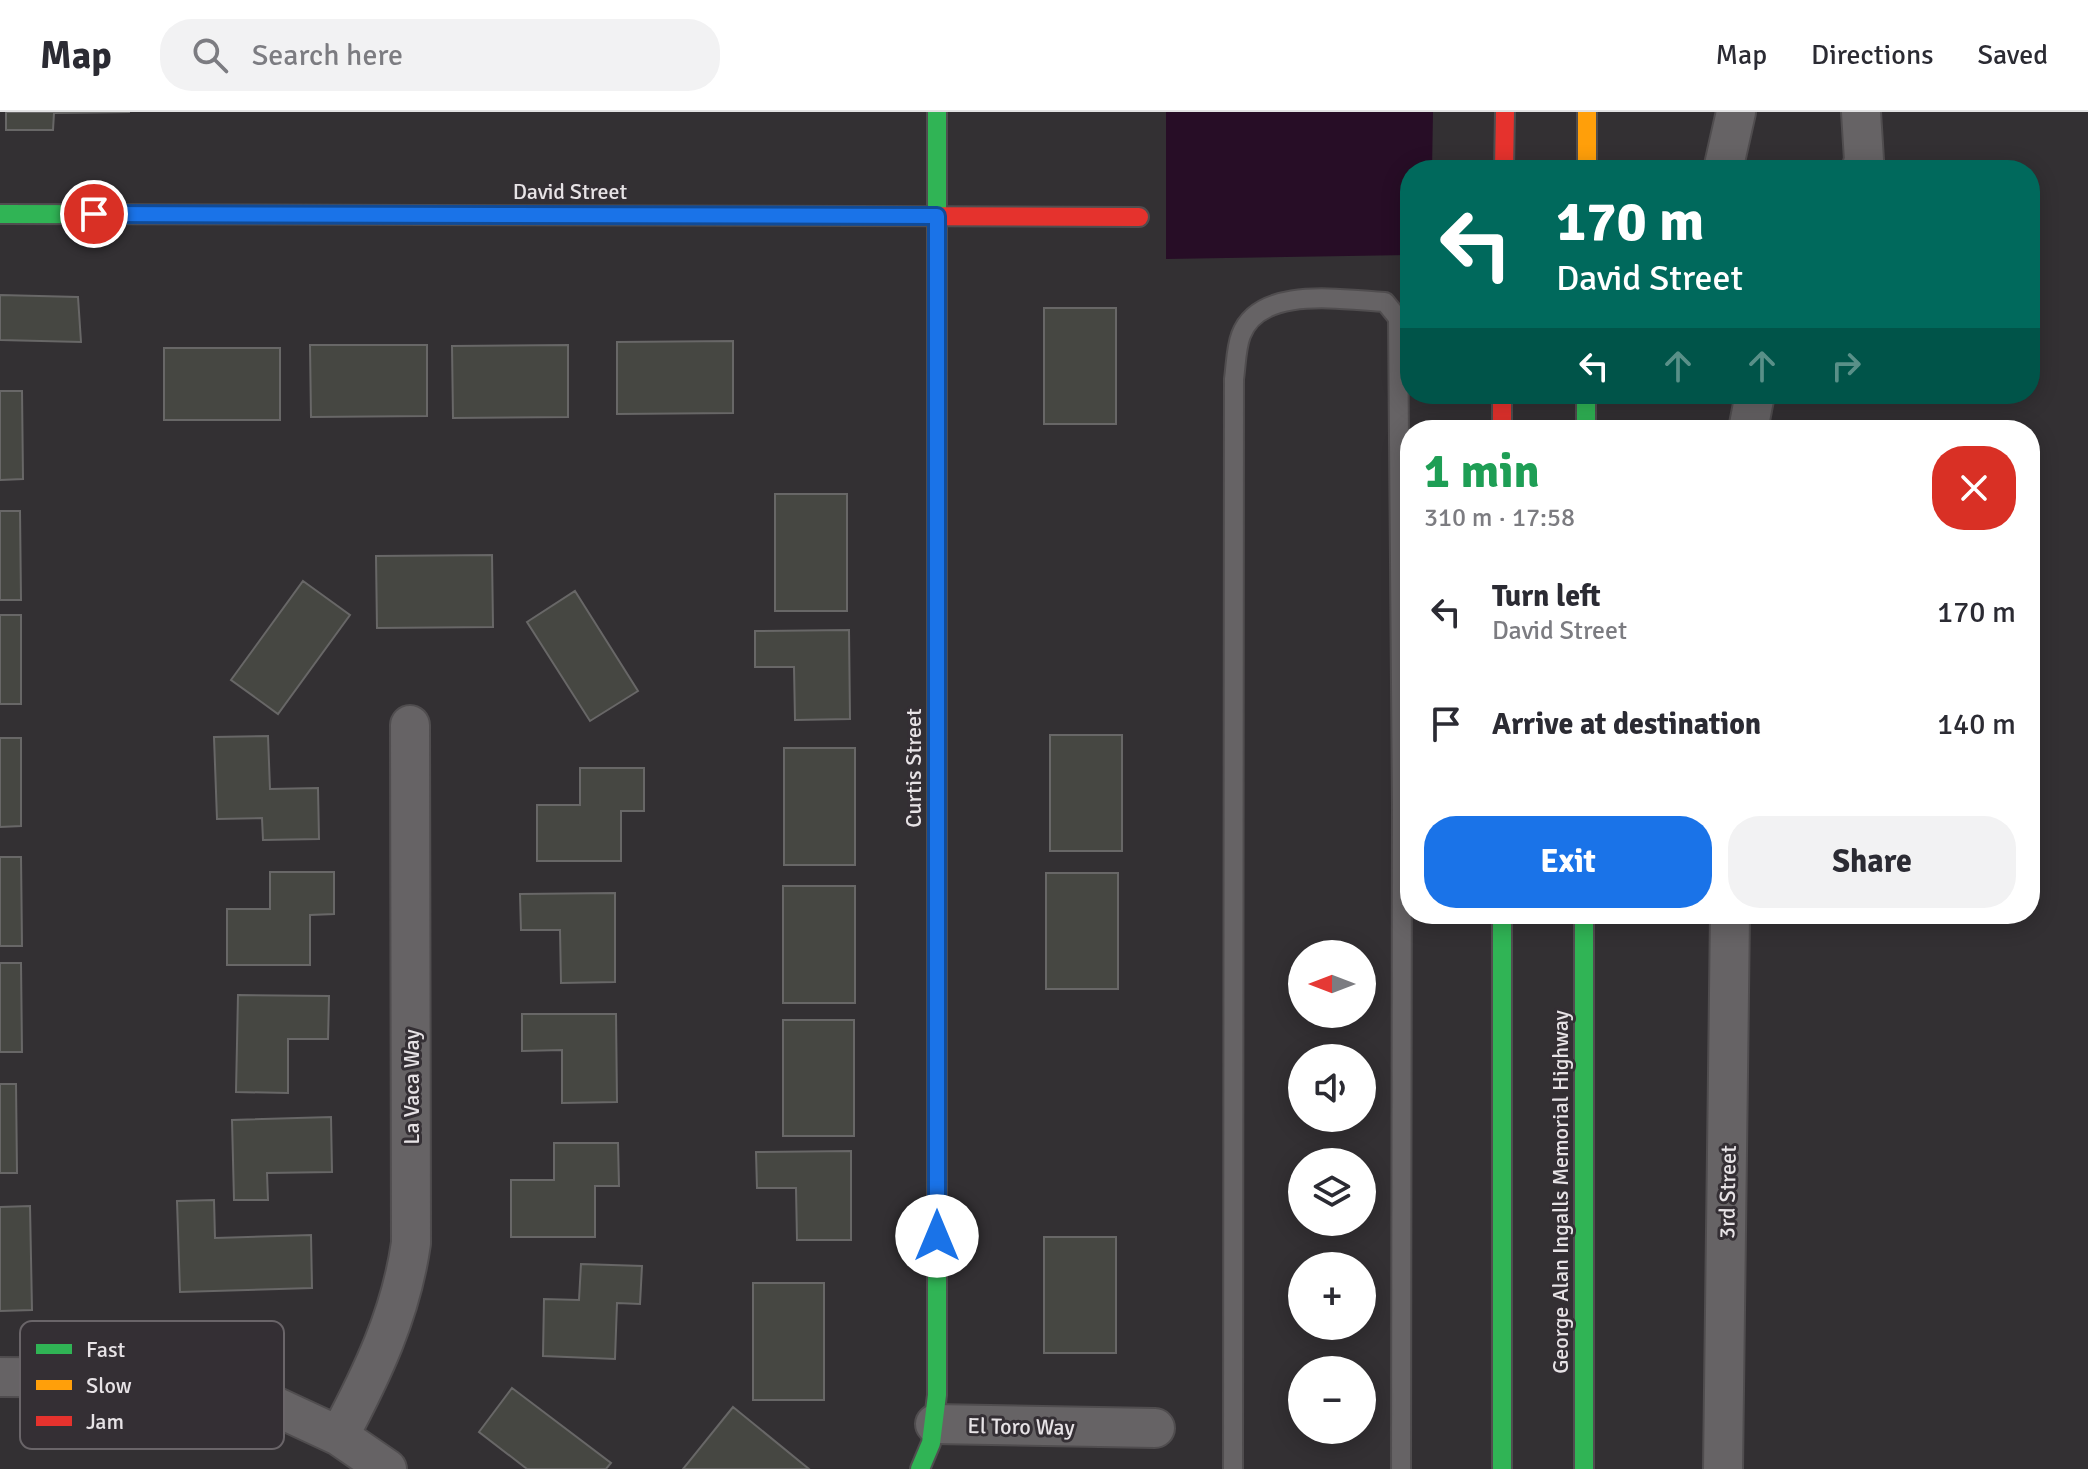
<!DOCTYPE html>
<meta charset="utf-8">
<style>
:root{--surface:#fff;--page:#f2f2f3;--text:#2b2b33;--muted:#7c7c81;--line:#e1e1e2;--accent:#1a73e8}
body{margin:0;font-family:Signika,sans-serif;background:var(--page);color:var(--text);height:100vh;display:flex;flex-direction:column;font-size:30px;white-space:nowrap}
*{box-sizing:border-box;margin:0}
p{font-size:26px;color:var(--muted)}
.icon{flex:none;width:44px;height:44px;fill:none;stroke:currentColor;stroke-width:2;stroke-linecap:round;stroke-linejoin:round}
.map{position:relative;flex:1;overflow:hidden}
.panel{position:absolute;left:1400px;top:308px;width:640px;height:504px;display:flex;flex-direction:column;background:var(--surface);border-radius:32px;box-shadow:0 4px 20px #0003}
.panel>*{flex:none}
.hud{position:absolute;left:1400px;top:48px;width:640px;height:244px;border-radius:32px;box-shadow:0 4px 20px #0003;background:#00695c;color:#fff;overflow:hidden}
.needle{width:52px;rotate:270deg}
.buttons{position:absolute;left:1288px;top:828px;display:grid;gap:16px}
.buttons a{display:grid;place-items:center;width:88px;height:88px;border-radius:50%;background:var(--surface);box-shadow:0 4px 20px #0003;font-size:40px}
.pin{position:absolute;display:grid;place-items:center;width:68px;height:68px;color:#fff;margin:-34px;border:4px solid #fff;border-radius:50%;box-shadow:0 2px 8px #0007}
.me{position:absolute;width:88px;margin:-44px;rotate:0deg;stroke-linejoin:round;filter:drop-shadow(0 0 6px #0008)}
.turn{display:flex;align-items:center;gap:28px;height:168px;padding:0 24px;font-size:36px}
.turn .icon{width:104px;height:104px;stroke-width:2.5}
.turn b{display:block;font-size:56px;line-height:68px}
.lanes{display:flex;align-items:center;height:76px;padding:0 24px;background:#0003;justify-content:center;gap:40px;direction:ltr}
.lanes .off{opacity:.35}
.round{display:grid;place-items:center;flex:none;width:84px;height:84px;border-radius:32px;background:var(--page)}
.summary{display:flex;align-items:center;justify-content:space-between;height:136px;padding:0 24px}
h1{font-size:48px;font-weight:800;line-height:60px;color:#1e9e55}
.action{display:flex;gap:16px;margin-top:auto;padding:16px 24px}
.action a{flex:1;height:92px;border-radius:32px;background:var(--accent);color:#fff;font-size:32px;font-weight:800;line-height:92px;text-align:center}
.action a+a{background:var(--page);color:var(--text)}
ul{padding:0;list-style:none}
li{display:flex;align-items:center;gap:24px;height:112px;padding:0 24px}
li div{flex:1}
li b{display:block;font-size:30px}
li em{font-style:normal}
header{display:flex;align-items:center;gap:48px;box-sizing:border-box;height:112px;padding:0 40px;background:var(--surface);border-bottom:2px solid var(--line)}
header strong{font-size:38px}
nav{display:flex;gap:44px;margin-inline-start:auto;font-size:28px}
.search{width:560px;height:72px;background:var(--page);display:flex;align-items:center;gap:20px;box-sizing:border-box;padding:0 28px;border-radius:32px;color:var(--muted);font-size:30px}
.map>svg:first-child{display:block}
</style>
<header>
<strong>Map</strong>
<div class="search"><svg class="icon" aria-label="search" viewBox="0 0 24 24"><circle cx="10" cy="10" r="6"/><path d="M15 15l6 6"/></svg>Search here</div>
<nav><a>Map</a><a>Directions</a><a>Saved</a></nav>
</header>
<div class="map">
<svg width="2088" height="1357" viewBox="0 0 2088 1357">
<rect width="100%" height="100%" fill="#333033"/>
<path fill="#270d26" d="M1166 0H1433L1432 58H1410V143L1166 147Z"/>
<path fill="#464742" stroke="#686767" stroke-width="2" d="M6 0H130L54 1 53 18H6Z
M0 183 78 185 81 230 0 228Z
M1044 196H1116V312H1044Z
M733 229V301L617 302V230Z
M310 233H427V304L311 305Z
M568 233V305L453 306 452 234Z
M164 236H280V308H164Z
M0 279H22L23 367 0 368Z
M775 382H847V499H775Z
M0 399H20L21 488H0Z
M492 443 493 515 377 516 376 444Z
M303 469 350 503 278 602 231 568Z
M575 479 638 579 590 609 527 510Z
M0 503H21V592H0Z
M849 518 850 607 795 608 794 555H755V519Z
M1050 623H1122V739H1050Z
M268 624 270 677 318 676 319 727 263 728 262 706 217 707 214 625Z
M0 626H21V714L0 715Z
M784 636H855V753H784Z
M580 656H644V699H621V749H537V693H580Z
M0 745H21L22 834H0Z
M270 760H334V802L310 803V853H227V797H270Z
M1046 761H1118V877H1046Z
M783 774H855V891H783Z
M615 781V870L561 871 560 818H521L520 782Z
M0 851H21L22 940H0Z
M238 883 329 884 328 927H288V981L236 980Z
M522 902H616L617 990 562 991V938L522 939Z
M783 908H854V1024H783Z
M0 972H16L17 1061H0Z
M331 1005 332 1060 267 1061 268 1088H234L232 1008Z
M554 1031H618L619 1074H595V1125H511V1068H554Z
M851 1039V1128H797L796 1076H757L756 1040Z
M214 1088 215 1126 311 1123 312 1176 180 1180 177 1089Z
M30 1094 32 1198 0 1199V1095Z
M1044 1125H1116V1241H1044Z
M581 1152 642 1154 640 1192 617 1191 615 1247 543 1244 544 1187 579 1188Z
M753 1171H824V1288H753Z
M512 1276 611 1351 606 1357H527L479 1320Z
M733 1295 809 1357H683Z"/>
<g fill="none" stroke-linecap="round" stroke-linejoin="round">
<g stroke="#504d4f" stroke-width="22">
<path id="lane" d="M1233 1357 1234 267C1236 253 1236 236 1241 223 1260 173 1342 188 1385 190L1398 206 1402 694 1401 1357"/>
</g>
<g stroke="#504d4f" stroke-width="42">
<path id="street" d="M1861 0 1864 48 1861 58
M1723 58 1736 0
M1748 318 1755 282
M0 1265 164 1266 268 1291 339 1324 387 1357
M935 1312 1155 1316
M339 1324C372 1262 401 1202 411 1131L410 613
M1723 1357 1730 802"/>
</g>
<g stroke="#504d4f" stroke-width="22">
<path id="fast" d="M937 0V263
M0 102 854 104
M1586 282V318
M1502 802V1357
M1584 802V1357
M920 1357 931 1331 937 1283V623"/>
</g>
<g stroke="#504d4f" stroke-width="22">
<path id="slow" d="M1587 0V58"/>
</g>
<g stroke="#504d4f" stroke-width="22">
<path id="jam" d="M1504 58 1505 0
M854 104 1139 105
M937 263V623
M1502 282V318"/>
</g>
<use href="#lane" stroke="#666365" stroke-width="18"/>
<use href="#street" stroke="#666365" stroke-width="38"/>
<use href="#fast" stroke="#30b455" stroke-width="18"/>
<use href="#slow" stroke="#ff9f0a" stroke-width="18"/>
<use href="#jam" stroke="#e5322d" stroke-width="18"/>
</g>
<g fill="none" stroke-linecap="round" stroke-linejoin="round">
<g stroke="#114b97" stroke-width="20">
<path id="route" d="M94 102 937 104V1124"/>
</g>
<use href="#route" stroke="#1a73e8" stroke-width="14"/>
</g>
<g text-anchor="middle" stroke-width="6" stroke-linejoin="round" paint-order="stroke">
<g font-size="22" fill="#e7e3e6" stroke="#342f34">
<text x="570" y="87">David Street</text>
<text transform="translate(913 656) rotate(-90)" y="8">Curtis Street</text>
<text transform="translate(411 975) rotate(-90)" y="8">La Vaca Way</text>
<text transform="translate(1560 1080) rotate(-90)" y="8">George Alan Ingalls Memorial Highway</text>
<text transform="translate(1727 1080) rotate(-89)" y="8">3rd Street</text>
<text transform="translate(1021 1314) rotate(1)" y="8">El Toro Way</text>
</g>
</g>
<rect x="20" y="1209" width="264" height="128" rx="12" fill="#342f34" stroke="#6a6569" stroke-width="2"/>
<rect x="36" y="1232" width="36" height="10" fill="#30b455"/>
<rect x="36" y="1268" width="36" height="10" fill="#ff9f0a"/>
<rect x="36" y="1304" width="36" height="10" fill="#e5322d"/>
<g font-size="22" fill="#e7e3e6">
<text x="86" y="1245">Fast</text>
<text x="86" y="1281">Slow</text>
<text x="86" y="1317">Jam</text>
</g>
</svg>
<div class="buttons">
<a><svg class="needle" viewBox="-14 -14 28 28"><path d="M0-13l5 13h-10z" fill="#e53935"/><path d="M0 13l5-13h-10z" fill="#7c7c81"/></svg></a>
<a><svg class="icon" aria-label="sound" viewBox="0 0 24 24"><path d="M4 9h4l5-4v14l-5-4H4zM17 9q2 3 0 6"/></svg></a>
<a><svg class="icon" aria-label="layers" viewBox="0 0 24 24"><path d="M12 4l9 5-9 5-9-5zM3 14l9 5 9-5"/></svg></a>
<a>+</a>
<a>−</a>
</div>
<div class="pin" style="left:94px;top:102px;background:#d93025"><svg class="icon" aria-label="arrive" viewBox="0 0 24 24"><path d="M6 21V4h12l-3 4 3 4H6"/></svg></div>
<svg class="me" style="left:937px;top:1124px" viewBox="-20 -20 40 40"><circle r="19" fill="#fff"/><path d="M0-13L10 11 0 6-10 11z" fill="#1a73e8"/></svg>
<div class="hud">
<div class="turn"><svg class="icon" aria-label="left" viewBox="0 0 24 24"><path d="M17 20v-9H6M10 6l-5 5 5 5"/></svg><div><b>170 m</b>David Street</div></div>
<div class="lanes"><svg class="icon" aria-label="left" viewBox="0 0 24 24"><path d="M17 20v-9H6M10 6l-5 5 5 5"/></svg><svg class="icon off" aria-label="ahead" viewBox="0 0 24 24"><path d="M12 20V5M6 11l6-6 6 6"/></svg><svg class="icon off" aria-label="ahead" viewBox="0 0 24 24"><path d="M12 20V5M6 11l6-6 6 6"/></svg><svg class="icon off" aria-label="right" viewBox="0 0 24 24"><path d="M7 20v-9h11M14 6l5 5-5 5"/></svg></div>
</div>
<section class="panel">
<div class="summary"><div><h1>1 min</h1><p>310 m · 17:58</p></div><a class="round" style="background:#d93025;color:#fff"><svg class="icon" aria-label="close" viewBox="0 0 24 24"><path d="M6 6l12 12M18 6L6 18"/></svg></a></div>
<ul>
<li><svg class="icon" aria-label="left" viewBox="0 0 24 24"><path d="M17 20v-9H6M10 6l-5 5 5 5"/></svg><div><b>Turn left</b><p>David Street</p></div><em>170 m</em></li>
<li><svg class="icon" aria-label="arrive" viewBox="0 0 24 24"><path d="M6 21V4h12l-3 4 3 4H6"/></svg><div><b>Arrive at destination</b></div><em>140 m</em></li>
</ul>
<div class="action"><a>Exit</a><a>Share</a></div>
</section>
</div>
